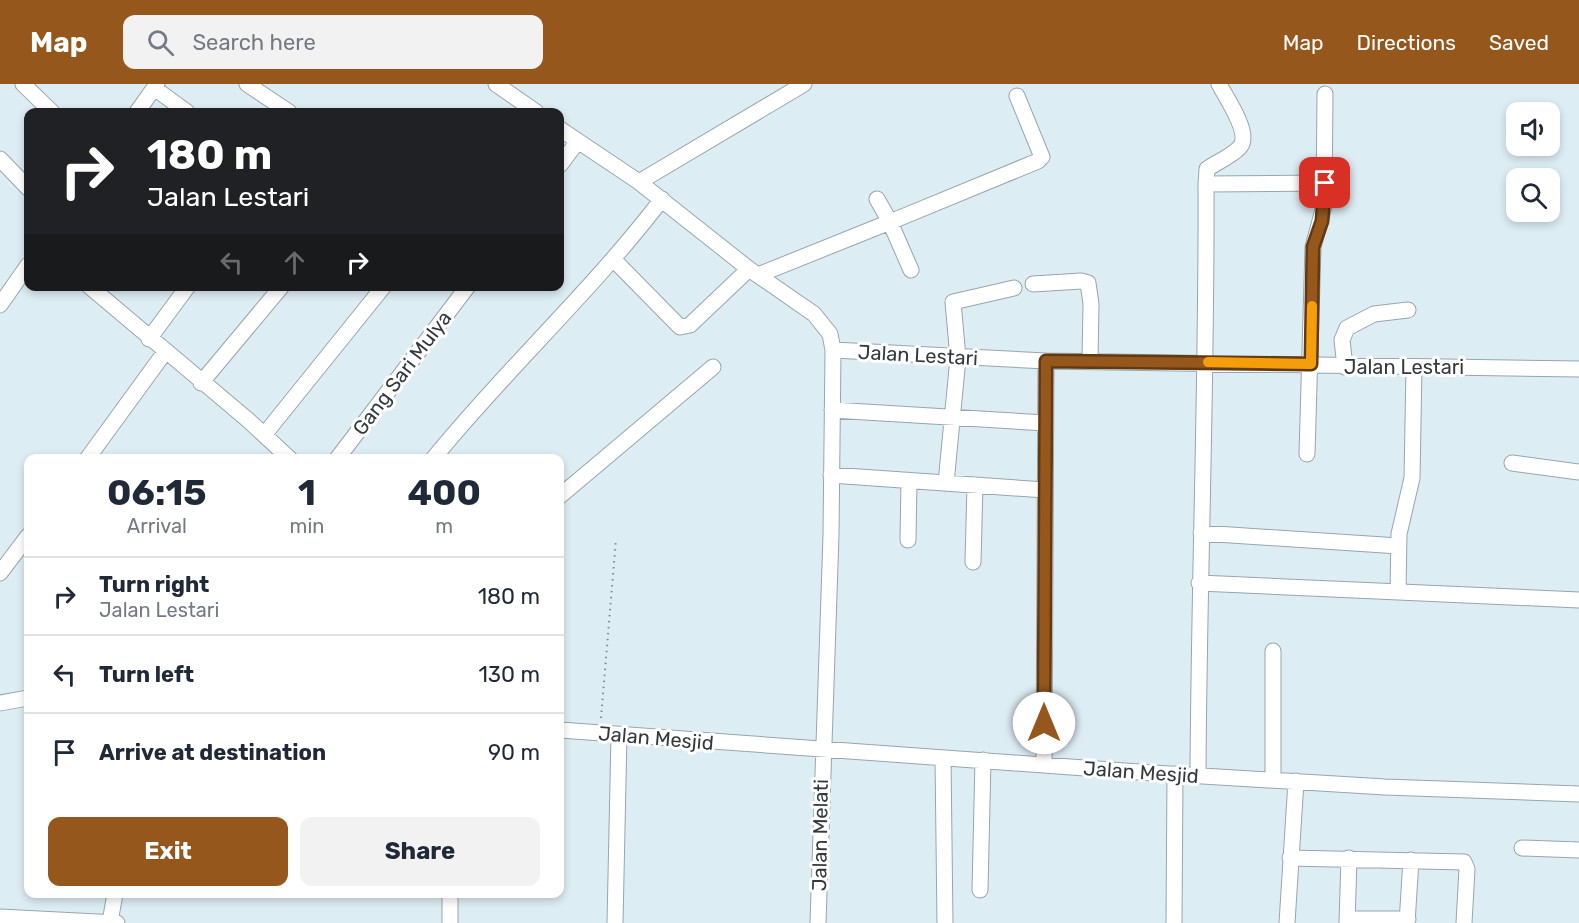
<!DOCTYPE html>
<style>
:root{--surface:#fff;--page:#f2f2f3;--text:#1f2937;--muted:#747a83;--line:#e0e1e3;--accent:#95571c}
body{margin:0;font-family:Rubik,sans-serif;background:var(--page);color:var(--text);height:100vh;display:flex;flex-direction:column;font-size:22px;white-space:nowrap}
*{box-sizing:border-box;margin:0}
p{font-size:20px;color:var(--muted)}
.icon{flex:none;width:33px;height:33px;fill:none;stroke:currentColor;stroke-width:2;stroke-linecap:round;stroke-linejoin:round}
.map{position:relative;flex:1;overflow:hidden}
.panel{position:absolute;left:24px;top:370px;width:540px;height:444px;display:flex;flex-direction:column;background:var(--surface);border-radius:12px;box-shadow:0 3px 9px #0003}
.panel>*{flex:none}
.hud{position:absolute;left:24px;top:24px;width:540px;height:183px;border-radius:12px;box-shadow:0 3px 9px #0003;background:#202124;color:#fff;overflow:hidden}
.buttons{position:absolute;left:1506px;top:18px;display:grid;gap:12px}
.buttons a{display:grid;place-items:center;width:54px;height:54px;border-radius:12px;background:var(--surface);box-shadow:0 3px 9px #0003;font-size:30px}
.pin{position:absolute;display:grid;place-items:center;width:51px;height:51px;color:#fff;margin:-26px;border-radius:12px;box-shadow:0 3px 9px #0006}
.me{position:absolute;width:66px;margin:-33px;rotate:0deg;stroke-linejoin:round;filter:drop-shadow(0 0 4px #0008)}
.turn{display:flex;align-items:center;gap:21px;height:126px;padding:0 24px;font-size:27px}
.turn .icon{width:78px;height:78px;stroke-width:2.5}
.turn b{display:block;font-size:42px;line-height:51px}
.lanes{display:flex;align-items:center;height:57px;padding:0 24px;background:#0003;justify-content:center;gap:30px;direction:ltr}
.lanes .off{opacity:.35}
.eta{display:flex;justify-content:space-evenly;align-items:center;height:102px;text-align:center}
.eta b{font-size:36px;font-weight:700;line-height:42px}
.primary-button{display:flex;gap:12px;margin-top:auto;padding:12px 24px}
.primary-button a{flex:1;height:69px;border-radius:12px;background:var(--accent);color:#fff;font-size:24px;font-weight:700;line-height:69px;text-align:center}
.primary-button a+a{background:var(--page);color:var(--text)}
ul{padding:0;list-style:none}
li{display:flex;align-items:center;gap:18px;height:78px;padding:0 24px;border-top:2px solid var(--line)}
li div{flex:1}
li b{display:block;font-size:22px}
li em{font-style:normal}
header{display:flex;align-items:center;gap:36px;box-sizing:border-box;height:84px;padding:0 30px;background:var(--accent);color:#fff}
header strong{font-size:28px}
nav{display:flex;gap:33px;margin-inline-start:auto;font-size:21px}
.search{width:420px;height:54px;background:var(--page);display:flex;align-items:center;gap:15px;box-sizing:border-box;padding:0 21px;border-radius:12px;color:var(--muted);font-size:22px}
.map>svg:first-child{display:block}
</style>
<header>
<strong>Map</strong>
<div class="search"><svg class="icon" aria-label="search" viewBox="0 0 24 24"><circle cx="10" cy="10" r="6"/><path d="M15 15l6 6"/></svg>Search here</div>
<nav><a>Map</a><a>Directions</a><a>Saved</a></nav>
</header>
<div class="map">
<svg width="1579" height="839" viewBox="0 0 1579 839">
<rect width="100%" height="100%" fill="#ddedf4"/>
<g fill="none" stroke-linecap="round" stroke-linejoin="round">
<g stroke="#97a6ac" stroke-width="17">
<path id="minor" d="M23 0 52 28
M247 0 289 28
M496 0 536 28
M154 4 187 28
M137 28 157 0
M560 45 639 98 749 185 814 230 830 250 833 266 831 451 818 839
M0 75 28 104
M560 81 578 57
M639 98 804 0
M1206 100 1325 99
M613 175 680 243 690 241 749 185
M911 186 890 138 1038 77 1042 73 1017 12
M758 191 890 138 877 115
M1033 200 1081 197 1088 199 1091 220 1090 276
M89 202 248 336 290 375
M0 221 28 181
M149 255 188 202
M833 266 1046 277 1579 285
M1345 283 1342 256 1347 244 1374 230 1408 226
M201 299 282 202
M832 326 1045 339
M264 351 384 202
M1307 370 1313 163 1324 122 1325 10
M87 375 165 268
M337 375 468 202
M433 375C506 285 592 207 662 115
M1512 379 1579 388
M831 391 1045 406
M946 399 958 274 953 218 1014 204
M560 412 713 283
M1201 449 1399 462
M908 456 909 398
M973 478 975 401
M0 489 28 452
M1199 499 1579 516
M1398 508 1399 450 1412 394 1414 283
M1273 567V695
M0 619 28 614
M560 646 1153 689 1385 703 1579 710
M943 674 945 839
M1044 681 1046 277
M1198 691C1199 494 1207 297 1206 100L1207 85C1217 78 1230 73 1239 64 1253 51 1226 14 1219 0
M1522 764 1579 766
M1290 774 1464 778 1467 785 1464 839
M980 806 983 676
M450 810V839
M0 833 117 839
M1347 835H1408
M110 838 115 810
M615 839 619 651
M1174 839 1175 690
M1287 839 1296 697
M1347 839 1349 774
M1407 839 1411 776"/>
</g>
<path stroke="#818b90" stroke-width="2" stroke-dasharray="1.5 4.5" stroke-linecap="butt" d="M601 634 616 455"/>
<use href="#minor" stroke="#fff" stroke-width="15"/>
</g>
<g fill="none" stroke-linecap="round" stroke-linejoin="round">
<g stroke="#613912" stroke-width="15">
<path id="route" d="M1044 639 1046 277 1311 280 1313 163 1322 137 1325 99"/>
</g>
<use href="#route" stroke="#95571c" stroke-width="10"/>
<path stroke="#f59e0b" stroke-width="10" d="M1208 278 1311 280 1312 222"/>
</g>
<g text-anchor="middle" stroke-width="6" stroke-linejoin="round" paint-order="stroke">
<g font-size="20" fill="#33393c" stroke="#fff">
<text transform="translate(918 271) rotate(3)" y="7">Jalan Lestari</text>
<text x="1404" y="290">Jalan Lestari</text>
<text transform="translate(402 289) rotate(-53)" y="7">Gang Sari Mulya</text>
<text transform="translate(656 654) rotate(5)" y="7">Jalan Mesjid</text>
<text transform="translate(1141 688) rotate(4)" y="7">Jalan Mesjid</text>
<text transform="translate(820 751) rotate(-89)" y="7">Jalan Melati</text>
</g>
</g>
</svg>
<div class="buttons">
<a><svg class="icon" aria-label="sound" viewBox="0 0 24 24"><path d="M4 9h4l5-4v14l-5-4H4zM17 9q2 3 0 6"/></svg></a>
<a><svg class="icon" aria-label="search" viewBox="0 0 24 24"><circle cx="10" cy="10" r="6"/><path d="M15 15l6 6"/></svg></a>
</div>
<div class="pin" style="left:1325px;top:99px;background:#d93025"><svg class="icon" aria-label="arrive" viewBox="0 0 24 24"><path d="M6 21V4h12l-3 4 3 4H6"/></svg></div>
<svg class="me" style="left:1044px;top:639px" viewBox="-20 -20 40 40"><circle r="19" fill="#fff"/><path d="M0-13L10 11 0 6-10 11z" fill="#95571c"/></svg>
<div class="hud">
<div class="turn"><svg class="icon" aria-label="right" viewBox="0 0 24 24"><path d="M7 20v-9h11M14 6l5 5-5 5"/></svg><div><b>180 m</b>Jalan Lestari</div></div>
<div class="lanes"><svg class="icon off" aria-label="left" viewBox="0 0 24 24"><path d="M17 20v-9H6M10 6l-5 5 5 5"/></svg><svg class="icon off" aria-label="ahead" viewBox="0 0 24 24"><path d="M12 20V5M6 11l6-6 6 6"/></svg><svg class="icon" aria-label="right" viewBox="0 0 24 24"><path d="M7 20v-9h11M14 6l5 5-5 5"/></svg></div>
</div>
<section class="panel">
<div class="eta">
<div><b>06:15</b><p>Arrival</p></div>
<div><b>1</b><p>min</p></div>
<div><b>400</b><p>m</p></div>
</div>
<ul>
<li><svg class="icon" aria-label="right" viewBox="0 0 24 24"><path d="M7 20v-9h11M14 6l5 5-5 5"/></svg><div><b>Turn right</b><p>Jalan Lestari</p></div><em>180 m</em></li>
<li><svg class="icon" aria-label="left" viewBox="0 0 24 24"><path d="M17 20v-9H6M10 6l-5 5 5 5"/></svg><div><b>Turn left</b></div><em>130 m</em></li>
<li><svg class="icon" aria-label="arrive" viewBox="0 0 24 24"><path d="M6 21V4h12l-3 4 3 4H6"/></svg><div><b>Arrive at destination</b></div><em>90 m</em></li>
</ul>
<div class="primary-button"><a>Exit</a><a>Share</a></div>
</section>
</div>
